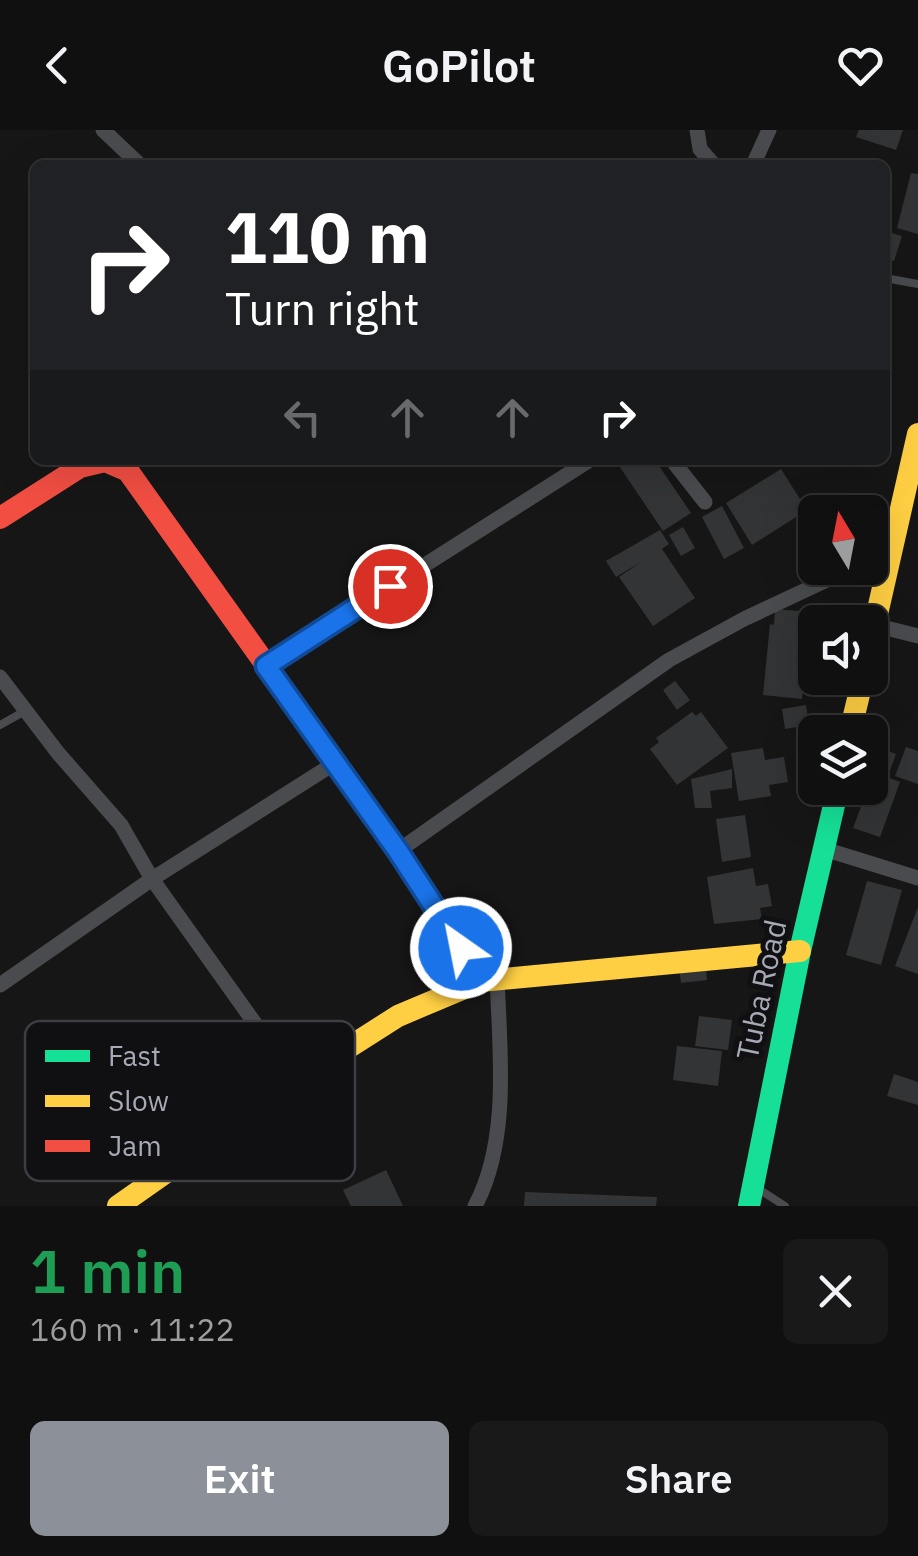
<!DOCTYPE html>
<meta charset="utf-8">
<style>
:root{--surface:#101010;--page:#191919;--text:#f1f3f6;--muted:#9c9d9f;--line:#303030;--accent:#8c9099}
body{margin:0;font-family:"IBM Plex Sans",sans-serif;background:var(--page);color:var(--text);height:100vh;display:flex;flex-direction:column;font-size:38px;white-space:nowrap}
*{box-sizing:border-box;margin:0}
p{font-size:32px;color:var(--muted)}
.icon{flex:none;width:55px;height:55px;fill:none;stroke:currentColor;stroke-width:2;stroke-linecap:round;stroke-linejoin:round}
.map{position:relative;height:1076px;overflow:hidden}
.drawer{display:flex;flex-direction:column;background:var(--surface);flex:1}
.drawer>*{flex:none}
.guide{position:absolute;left:30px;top:30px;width:860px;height:305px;border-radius:15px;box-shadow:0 10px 40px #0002,0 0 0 2px var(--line);background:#202124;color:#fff;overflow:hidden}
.needle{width:65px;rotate:350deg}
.fabs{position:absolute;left:798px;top:365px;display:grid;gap:20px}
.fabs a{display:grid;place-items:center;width:90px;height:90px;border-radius:15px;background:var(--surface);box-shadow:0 10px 40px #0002,0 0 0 2px var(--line);font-size:50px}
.pin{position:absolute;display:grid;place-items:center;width:85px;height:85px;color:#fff;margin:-42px;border:5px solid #fff;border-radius:50%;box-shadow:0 2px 10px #0007}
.me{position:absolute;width:110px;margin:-55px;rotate:327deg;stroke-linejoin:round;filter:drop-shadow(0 0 8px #0008)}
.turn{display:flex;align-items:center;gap:35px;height:210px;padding:0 30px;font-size:45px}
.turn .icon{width:130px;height:130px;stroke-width:2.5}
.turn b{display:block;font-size:70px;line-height:85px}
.lanes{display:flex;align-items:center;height:95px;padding:0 30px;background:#0003;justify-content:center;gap:50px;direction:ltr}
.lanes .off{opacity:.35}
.round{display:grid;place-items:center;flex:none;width:105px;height:105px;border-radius:15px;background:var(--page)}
.overview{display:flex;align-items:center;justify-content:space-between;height:170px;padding:0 30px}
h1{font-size:60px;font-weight:600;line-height:75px;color:#1e9e55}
.cta{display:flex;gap:20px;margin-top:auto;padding:20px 30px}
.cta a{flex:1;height:115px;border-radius:15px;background:var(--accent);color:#fff;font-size:40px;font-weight:600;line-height:115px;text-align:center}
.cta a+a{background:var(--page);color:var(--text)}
header{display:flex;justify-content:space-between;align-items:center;height:130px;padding:0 30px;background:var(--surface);font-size:45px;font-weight:600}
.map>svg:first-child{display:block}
</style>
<header><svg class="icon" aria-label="back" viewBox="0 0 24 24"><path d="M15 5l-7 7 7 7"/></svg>GoPilot<svg class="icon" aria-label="heart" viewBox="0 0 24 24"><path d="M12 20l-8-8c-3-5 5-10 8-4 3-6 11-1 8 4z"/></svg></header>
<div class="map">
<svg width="918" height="1076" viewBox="0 0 918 1076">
<rect width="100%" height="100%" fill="#161616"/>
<path fill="#333436" d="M859 0H903L896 20 856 7Z
M911 43 918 44V104L897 98Z
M885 101 902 106 894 131 885 129Z
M615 330H655L691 383 663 401Z
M781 339 807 380 752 415 726 373Z
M722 376 744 418 724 429 702 387Z
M683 397 695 418 681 426 669 405Z
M660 400 669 414 662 419 695 468 653 496 619 447 642 431 616 447 606 431Z
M775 479 810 482 802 569 763 565 770 494 774 495Z
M675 551 690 570 677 580 663 560Z
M806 575 809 595 785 599 782 579Z
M692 582 696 586 701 582 728 618 677 655 650 619 659 612 656 608Z
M874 616 896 624 888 646 870 639Z
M906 617 918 621V654L895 646Z
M763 618 765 630 784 627 788 652 769 655 771 666 739 671 731 623Z
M732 639V658L710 661 712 678H695L691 649Z
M874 642 900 652 880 707 853 698Z
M745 685 751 727 722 732 716 689Z
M753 738 756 756 768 754 772 776 760 778 762 789 714 794 707 747Z
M867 751 902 760 881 835 846 825Z
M918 777V844L895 836Z
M706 834 707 850 681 853 679 837Z
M699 886 732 890 728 920 695 916Z
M677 916 722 921 718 956 673 950Z
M894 944 918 952V975L887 966Z
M386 1040 403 1076H351L343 1060Z
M525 1062 657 1067 656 1076H524Z"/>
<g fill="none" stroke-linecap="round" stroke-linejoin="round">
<path stroke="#4a4b4e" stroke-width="8" d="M885 148 918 154
M0 595 25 581
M757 1058 785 1076"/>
<path stroke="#4a4b4e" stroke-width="15" d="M103 0 140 35
M697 0 700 19 714 35
M753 35 769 0
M672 330 705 372
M874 495 918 506
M266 536 590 330
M0 547 58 623 121 695 152 749 296 951
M824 719 918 748
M398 721 669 530 744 489 844 442 889 435
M0 855 152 749 335 633
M475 1076C510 1011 500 921 497 849"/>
<path stroke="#16e098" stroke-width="22" d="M331 626 398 721 481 851
M749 1076 800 821 838 658"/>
<path stroke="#ffcf43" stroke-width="22" d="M870 515 918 304
M850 602 863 548
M118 1076 296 951 398 886 481 851 800 821"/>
<path stroke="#f24e42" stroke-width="22" d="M0 388 80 337 105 331 128 341 331 626"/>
</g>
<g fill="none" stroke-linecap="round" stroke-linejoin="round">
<g stroke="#114b97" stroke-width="25">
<path id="route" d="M390 456 266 536 398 721 461 818"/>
</g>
<use href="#route" stroke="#1a73e8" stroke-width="18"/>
</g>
<g text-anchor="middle" stroke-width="10" stroke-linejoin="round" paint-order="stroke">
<g font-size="30" fill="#a7aab6" stroke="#101012">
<text transform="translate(762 860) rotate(-78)" y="10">Tuba Road</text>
</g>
</g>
<rect x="25" y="891" width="330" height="160" rx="15" fill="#101012" stroke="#3d3e43" stroke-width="2.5"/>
<rect x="45" y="920" width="45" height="12" fill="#16e098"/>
<rect x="45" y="965" width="45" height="12" fill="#ffcf43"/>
<rect x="45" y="1010" width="45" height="12" fill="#f24e42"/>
<g font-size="28" fill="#a7aab6">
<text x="108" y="936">Fast</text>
<text x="108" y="981">Slow</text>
<text x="108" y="1026">Jam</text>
</g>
</svg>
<div class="fabs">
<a><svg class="needle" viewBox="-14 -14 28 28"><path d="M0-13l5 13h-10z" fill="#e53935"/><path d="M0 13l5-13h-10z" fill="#9c9d9f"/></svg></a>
<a><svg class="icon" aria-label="sound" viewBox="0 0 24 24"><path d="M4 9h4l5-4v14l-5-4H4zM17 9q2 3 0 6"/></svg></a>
<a><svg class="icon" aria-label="layers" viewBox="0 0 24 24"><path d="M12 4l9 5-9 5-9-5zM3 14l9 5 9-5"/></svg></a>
</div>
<div class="pin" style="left:390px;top:456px;background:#d93025"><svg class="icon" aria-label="arrive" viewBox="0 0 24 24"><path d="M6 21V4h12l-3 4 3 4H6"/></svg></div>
<svg class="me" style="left:461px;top:818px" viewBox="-20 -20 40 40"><circle r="17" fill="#1a73e8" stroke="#fff" stroke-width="3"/><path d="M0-11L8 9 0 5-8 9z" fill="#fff"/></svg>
<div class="guide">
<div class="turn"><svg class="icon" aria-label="right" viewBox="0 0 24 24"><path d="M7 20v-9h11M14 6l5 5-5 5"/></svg><div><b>110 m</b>Turn right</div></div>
<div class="lanes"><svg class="icon off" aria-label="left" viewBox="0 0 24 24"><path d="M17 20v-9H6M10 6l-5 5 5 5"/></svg><svg class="icon off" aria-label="ahead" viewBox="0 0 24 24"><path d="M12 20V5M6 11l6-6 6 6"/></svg><svg class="icon off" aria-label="ahead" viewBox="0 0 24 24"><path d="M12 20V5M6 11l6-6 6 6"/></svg><svg class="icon" aria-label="right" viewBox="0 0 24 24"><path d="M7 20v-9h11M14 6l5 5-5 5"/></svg></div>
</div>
</div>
<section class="drawer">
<div class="overview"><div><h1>1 min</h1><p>160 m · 11:22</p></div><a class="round"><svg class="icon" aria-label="close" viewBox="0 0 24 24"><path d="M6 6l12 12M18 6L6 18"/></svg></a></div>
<div class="cta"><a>Exit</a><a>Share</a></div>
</section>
